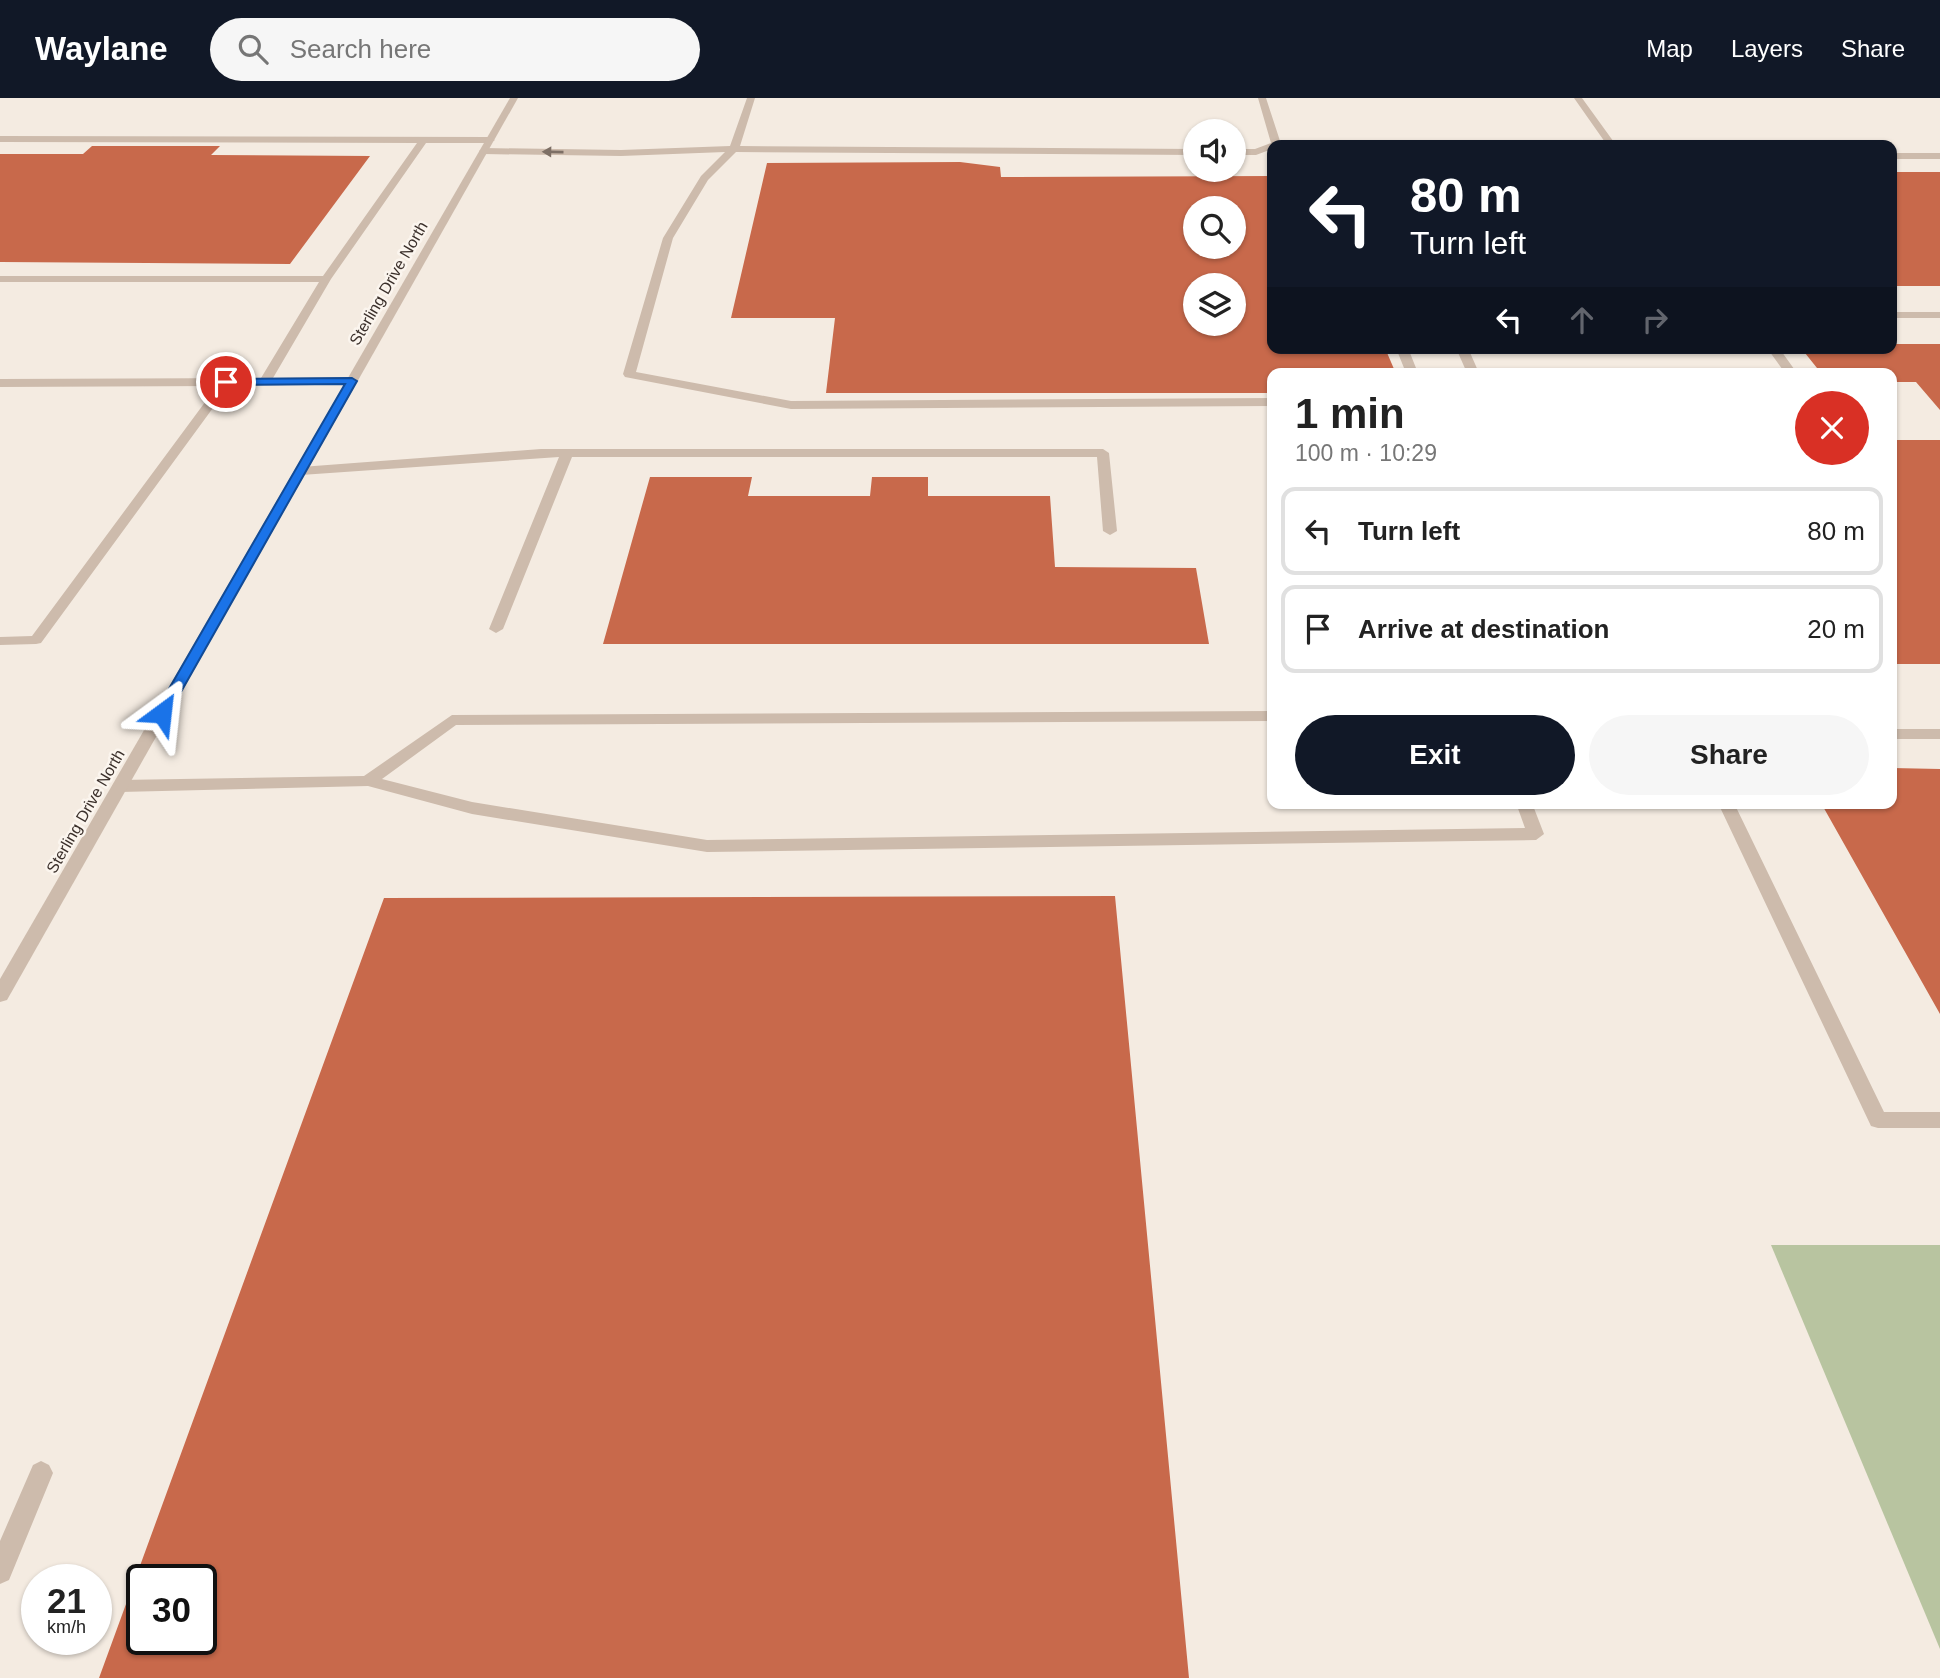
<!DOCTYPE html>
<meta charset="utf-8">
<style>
:root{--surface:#fff;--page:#f6f6f6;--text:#222;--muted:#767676;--line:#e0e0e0;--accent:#111827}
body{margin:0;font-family:Helvetica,sans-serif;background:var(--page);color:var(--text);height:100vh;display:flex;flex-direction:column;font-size:26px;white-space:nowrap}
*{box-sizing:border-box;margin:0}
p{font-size:23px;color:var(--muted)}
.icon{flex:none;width:38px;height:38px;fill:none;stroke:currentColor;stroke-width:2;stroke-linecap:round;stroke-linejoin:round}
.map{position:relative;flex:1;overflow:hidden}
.panel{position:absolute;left:1267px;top:270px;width:630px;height:441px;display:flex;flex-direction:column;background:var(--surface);border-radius:14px;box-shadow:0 2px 5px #0004}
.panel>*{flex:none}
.hud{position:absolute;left:1267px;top:42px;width:630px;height:214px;border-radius:14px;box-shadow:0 2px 5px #0004;background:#111827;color:#fff;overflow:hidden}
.tools{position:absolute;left:1183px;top:21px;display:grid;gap:14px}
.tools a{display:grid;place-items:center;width:63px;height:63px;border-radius:50%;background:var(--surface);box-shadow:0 2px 5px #0004;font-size:35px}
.speed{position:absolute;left:21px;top:1466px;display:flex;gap:14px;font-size:35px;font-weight:700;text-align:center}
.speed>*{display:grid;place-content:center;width:91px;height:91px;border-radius:50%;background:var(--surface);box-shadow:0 2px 5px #0004;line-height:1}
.speed small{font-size:18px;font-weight:400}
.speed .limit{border:4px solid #111;border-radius:10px;background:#fff;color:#111}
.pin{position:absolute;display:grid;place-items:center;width:60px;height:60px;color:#fff;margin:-30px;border:4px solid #fff;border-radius:50%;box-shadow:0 2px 7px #0007}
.me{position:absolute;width:77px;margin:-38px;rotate:30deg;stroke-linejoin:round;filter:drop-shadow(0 0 5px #0008)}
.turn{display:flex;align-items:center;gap:24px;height:147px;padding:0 28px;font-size:32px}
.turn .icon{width:91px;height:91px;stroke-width:2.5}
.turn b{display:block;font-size:49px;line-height:60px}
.lanes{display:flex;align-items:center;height:66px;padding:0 28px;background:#0003;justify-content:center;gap:35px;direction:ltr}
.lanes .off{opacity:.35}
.round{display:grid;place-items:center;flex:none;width:74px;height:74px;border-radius:37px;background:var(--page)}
.summary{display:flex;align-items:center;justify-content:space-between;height:119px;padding:0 28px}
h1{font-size:42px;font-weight:700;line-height:52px}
.primary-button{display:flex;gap:14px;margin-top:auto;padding:14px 28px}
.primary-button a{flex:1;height:80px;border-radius:42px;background:var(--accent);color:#fff;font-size:28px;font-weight:700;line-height:80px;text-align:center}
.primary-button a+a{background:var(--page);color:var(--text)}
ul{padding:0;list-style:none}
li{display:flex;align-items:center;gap:21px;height:88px;margin:0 14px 10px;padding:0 14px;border:4px solid var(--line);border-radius:14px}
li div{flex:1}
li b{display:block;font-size:26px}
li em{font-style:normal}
header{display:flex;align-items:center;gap:42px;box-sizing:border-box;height:98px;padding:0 35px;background:var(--accent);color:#fff}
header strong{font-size:33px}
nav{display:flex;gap:38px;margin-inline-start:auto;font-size:24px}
.search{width:490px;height:63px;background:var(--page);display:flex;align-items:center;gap:18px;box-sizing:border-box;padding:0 24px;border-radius:38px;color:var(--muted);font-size:26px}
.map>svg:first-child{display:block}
</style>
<header>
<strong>Waylane</strong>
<div class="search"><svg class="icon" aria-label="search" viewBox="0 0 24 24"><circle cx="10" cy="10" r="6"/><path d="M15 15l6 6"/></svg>Search here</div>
<nav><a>Map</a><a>Layers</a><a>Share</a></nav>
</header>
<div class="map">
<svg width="1940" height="1580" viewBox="0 0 1940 1580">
<rect width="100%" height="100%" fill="#f4ebe1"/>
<path fill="#b8c4a0" d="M1771 1147H1940V1551Z"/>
<path fill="#c8694b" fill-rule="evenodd" d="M92 48H220L211 57 370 58 290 166 0 164V56H83Z
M960 64 1000 69 1001 79 1272 78V250H1385L1394 271 1391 275H1272V295H826L835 220H731L767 65ZM1195 110H1234V149H1195ZM1195 187H1234V226H1195Z
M1892 74H1940V188H1892Z
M1892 246H1940V312L1916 284H1892V275H1821L1801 250H1892Z
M1892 342H1940V566H1892Z
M650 379H752L748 398H870L872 379H928V398H1050L1055 469 1196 470 1209 546H603Z
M1892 670 1940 671V916L1821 705H1892Z
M1115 798 1189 1580H99L384 800ZM142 1482H201V1542H142Z"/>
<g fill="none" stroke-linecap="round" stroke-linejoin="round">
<path fill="#cdbbac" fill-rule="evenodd" d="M747 0H755L740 48 1195 51V57L736 54 708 82 673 140 636 274 791 303 1272 300V308L791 311 625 279 623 276 663 140 701 78 725 54 621 58 484 56 479 53 484 50 621 52 730 48Z
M1258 0H1266L1281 46 1272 47V51L1256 57H1234V51H1255L1271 45Z
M1574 0H1582L1616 47H1607Z
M0 38 490 39 495 42 490 45H426L331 181 273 280 352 279 356 280V286L229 288 41 545 36 546 0 547V539L32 538 217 288 0 289V281L261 280 319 184H0V178H323L417 45 0 44Z
M1892 55H1940V61H1892Z
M1892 214H1940V220H1892Z
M1396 250H1408L1418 275H1406Z
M1456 250H1468L1479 275H1467Z
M1767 250H1779L1797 275H1785Z
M541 351H1103L1109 355 1117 433 1110 437 1103 433 1097 359H572L503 531 496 535 489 531 559 359 301 377 295 373 301 369Z
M1272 613V623L456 627 382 681 472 704 707 742 1525 730 1516 705H1532L1544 736 1536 742 707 754 472 716 368 688 120 694 112 688 120 682 364 678 452 617Z
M1892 631H1940V641H1892Z
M1718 705H1734L1884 1014H1940V1030H1878L1871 1028Z
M41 1363 49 1367 53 1375 9 1482 0 1486V1443L33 1367Z"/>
<path fill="#cdbbac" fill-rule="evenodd" d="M510 0H518L7 902 0 904V881Z"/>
</g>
<defs><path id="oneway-solid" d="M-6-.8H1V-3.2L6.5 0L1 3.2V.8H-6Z" transform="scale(1.75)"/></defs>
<use fill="#7d6f65" href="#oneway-solid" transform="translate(553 54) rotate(-179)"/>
<path fill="#1a73e8" stroke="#114b97" stroke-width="2" d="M352 280 357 283 169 615 162 619 157 618 155 615 345 286 226 287 221 284 226 281Z"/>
<g text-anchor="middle" stroke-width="5" stroke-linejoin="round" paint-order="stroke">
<g font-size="16" fill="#3b302b" stroke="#fbf5ee">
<text transform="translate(388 185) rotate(-60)" y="6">Sterling Drive North</text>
<text transform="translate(85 713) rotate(-60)" y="6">Sterling Drive North</text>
</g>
</g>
</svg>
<div class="tools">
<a><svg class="icon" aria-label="sound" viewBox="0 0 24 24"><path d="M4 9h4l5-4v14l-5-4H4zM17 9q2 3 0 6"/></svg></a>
<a><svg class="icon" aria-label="search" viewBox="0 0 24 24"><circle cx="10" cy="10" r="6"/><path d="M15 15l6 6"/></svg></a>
<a><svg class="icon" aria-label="layers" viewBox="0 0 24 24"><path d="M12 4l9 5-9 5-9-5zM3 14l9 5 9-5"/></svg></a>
</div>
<div class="speed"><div>21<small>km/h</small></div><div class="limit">30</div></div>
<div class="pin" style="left:226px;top:284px;background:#d93025"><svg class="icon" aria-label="arrive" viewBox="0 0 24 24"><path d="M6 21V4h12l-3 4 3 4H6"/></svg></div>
<svg class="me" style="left:162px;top:615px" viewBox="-20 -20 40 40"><path d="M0-17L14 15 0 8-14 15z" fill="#1a73e8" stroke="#fff" stroke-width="4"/></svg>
<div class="hud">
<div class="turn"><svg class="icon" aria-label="left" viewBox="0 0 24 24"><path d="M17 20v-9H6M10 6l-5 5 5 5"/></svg><div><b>80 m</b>Turn left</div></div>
<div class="lanes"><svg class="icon" aria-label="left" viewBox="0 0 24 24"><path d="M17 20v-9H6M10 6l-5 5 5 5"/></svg><svg class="icon off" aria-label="ahead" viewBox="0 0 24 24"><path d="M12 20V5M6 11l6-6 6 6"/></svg><svg class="icon off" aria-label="right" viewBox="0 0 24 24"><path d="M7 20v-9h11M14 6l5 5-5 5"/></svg></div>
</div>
<section class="panel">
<div class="summary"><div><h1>1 min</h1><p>100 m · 10:29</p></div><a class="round" style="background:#d93025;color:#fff"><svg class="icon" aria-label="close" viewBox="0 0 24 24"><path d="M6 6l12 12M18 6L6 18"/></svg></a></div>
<ul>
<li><svg class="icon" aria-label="left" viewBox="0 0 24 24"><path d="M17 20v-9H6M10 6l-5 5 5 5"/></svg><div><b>Turn left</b></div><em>80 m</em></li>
<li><svg class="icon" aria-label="arrive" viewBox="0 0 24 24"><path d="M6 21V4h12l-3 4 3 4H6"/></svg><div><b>Arrive at destination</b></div><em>20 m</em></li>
</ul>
<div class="primary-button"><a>Exit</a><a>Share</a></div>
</section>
</div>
